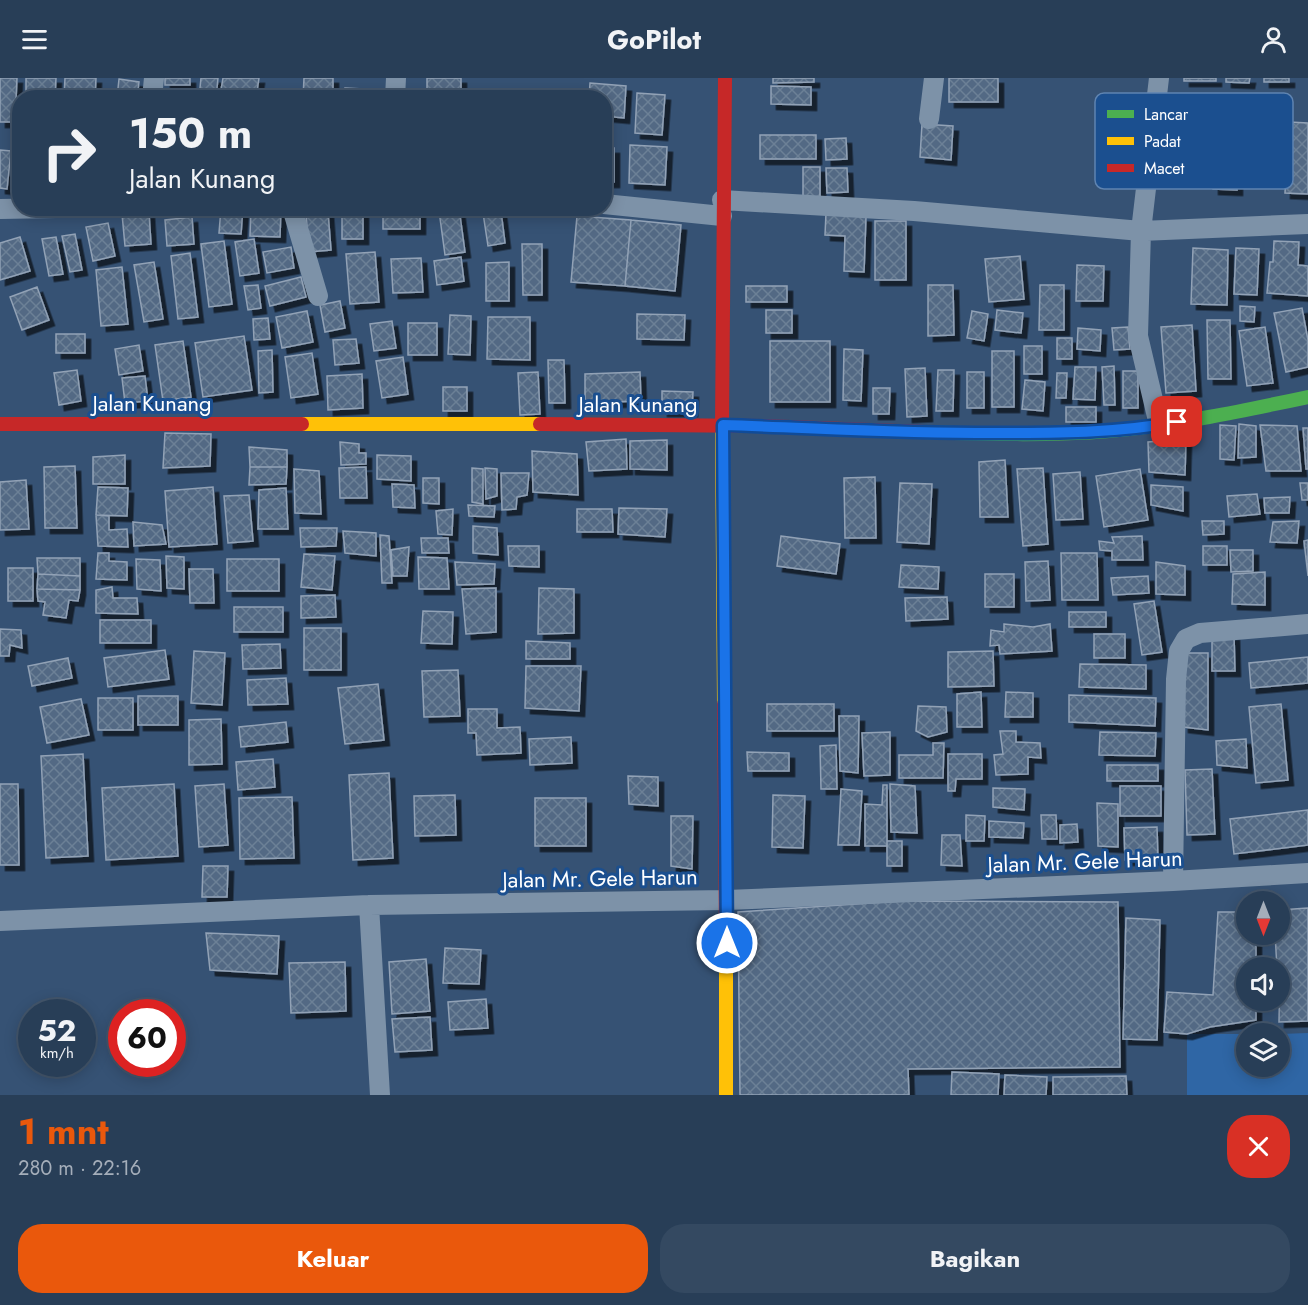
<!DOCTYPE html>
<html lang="id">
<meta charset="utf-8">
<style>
:root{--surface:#283e57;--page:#344961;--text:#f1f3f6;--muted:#a5aeba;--line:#44576d;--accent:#ea580c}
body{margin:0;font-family:Jost,sans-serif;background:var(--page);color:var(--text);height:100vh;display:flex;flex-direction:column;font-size:22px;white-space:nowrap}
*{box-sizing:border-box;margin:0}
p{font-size:20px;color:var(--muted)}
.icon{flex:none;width:33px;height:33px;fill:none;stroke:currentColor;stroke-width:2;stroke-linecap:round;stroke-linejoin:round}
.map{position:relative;height:1017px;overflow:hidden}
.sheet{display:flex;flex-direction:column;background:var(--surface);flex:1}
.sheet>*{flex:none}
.guide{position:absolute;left:12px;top:12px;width:600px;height:126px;border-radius:24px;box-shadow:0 3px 15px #0003,0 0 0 2px var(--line);background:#283e57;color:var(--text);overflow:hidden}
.needle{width:39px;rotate:180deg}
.buttons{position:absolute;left:1236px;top:813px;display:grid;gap:12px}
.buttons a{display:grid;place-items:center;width:54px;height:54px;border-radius:50%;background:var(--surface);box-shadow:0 3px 15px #0003,0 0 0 2px var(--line);font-size:30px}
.speed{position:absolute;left:18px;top:921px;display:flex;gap:12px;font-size:30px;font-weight:700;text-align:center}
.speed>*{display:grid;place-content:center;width:78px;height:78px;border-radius:50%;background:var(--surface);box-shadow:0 3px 15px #0003,0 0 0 2px var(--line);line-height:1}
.speed small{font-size:15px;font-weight:400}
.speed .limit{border:9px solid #d22;background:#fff;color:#111}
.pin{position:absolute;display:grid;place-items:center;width:51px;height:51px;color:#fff;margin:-26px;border-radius:12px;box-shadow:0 3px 9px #0006}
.me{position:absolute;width:66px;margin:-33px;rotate:0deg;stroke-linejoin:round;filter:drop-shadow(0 0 4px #0008)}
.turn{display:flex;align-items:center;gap:21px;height:126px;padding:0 18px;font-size:27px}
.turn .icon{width:78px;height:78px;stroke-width:2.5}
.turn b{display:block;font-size:42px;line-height:51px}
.round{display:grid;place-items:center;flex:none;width:63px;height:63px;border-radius:24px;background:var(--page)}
.head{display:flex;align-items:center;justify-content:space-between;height:102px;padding:0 18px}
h1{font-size:36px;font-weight:700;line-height:45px;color:var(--accent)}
.button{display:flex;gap:12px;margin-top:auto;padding:12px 18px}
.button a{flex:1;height:69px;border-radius:24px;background:var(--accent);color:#fff;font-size:24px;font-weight:700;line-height:69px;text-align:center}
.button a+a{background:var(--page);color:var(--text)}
header{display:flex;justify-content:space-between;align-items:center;height:78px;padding:0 18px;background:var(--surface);font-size:27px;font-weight:700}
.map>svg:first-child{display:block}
</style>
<header><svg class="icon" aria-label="menu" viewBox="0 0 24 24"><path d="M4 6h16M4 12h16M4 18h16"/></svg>GoPilot<svg class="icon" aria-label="person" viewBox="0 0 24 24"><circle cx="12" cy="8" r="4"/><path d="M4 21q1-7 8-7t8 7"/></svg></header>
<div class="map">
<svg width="1308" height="1017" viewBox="0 0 1308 1017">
<defs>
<pattern id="building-cross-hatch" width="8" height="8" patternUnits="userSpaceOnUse" patternTransform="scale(1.5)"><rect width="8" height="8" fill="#526984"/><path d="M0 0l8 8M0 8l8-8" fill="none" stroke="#6c8096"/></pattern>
<filter id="shadow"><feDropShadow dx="5.5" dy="5.5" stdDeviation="0" flood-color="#0009"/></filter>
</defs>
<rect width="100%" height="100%" fill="#365274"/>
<path fill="#2f66a5" d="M1308 955V1017H1187V956H1246V988H1280V956Z"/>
<path fill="url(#building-cross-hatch)" stroke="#92a2b6" stroke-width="1.5" filter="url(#shadow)" d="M0 0H17L15 44H0Z
M26 0H56L55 20H26Z
M65 0H96L95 20H64Z
M165 0H190V7H165Z
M201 0H218L216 20H199Z
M223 0H259L256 20 220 18Z
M304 0H333V20H303Z
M427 0H461V11H427Z
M773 0H814V4L773 5Z
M949 0H998V24H949Z
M1184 0H1216V3H1184Z
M1226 0H1250L1249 5 1226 4Z
M1264 0H1289V4H1264Z
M119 1 139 4 137 20H117Z
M590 5 626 8 624 40 604 38V20H589Z
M771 8 811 9V27L771 26Z
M345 10 382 12V20H345Z
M170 15H184V20H170Z
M637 15 665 17 662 57 635 55Z
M1289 44 1308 45V116L1285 115Z
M922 46 953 48 951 82 920 79Z
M760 57H816V81H760Z
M20 59V106L13 60Z
M846 60 847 81 826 82 825 61Z
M1214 61 1237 62V112L1213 111Z
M630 67 667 69 665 107 629 105Z
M604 70H614V104H604Z
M0 72 11 73 7 111 0 110Z
M803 89H820V119H803Z
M826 90H847L848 114 827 115Z
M221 130H243L241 156 219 155Z
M251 130H281L280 159 250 158Z
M342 130H363V161H342Z
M459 130 465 174 445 177 439 133Z
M383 133H420V151H383Z
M501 133 505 165 488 168 483 135Z
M328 134 331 172 309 174 306 136Z
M149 135 151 166 125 168 122 136Z
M826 135 866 139 864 194 844 193 845 158 825 157Z
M577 138 631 142 625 208 571 204Z
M192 139 194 166 167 168 165 142Z
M631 142 681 147 675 213 625 208Z
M875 143H906V202H875Z
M108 145 115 178 93 183 86 149Z
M75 156 82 192 70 194 62 158Z
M20 159 30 193 0 202V165Z
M56 159 63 196 49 198 42 161Z
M254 161 259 195 240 198 235 164Z
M224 163 232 226 209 229 201 166Z
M1274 163 1299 164 1298 187 1308 188V218L1267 215 1270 184H1273Z
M522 166H542V217H523Z
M291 169 294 190 267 195 263 174Z
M1193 170 1228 172 1227 227 1191 226Z
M1236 170 1259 171 1257 217 1234 216Z
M375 174 379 224 350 226 346 176Z
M190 175 198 239 178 241 171 178Z
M1020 178 1024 221 989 224 985 181Z
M461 179 464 203 437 207 434 183Z
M421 180 423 214 393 215 391 181Z
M154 184 163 241 144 244 134 187Z
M509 184V223H486V185Z
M1077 187 1104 188 1103 223H1076Z
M122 189 128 246 101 248 96 192Z
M301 199 306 219 270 228 265 208Z
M258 207 261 230 248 232 244 208Z
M928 207H953L954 257 928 258Z
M1040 207H1064V252H1039Z
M746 208H787V224H746Z
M37 209 49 242 22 252 10 219Z
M340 223 345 250 325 254 320 227Z
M1240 228 1255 229 1254 244 1240 243Z
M1302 230 1308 262V289L1286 294 1274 235Z
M766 232H792V255H766Z
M997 232 1023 235 1021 255 995 252Z
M307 233 313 264 282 270 276 239Z
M972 233 988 236 984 263 967 260Z
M637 236 685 237 684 262 637 261Z
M450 237 471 238 470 277 448 276Z
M488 239H530V282L487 281Z
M268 240 270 261 254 262 253 241Z
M1207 242H1230L1231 301H1208Z
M392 243 396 270 374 273 370 246Z
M408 245H437V277H408Z
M1192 247 1196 313 1166 315 1161 249Z
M1128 249 1130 271 1114 272 1112 250Z
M1265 249 1273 305 1247 308 1239 253Z
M1078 250 1101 252 1100 273 1077 271Z
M56 256H85V275H56Z
M244 258 252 312 203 319 195 265Z
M1057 260H1072V281H1057Z
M356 261 359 285 335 287 333 262Z
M183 263 191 319 163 323 155 267Z
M770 263H830V324H770Z
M139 267 143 293 119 297 115 271Z
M1024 268H1042V296H1024Z
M844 271 863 272 861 323 843 322Z
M272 272 273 314 259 315 258 273Z
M992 273H1014V329H992Z
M312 275 318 316 291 320 285 279Z
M403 279 408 316 382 320 376 283Z
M548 282H564L565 325H549Z
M1114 288 1115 327H1104L1102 289Z
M1075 289H1096L1095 322 1073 321Z
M925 290 927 338 907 339 905 291Z
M77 292 81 323 59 327 54 295Z
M938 292H954L953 333H936Z
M1123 293H1138V330H1123Z
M538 294 540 336 520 337 518 295Z
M640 294 641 323 585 325V296Z
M967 294H984V330H967Z
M1057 295H1067L1066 320H1056Z
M362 296 363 330 328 332 327 298Z
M145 298 148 323 125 325 122 300Z
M1025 302 1045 304 1043 333 1022 331Z
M443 309H467V333H443Z
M873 310H890L889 336H873Z
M662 313 693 314 692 333H662Z
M1066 329H1096V344H1066Z
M1239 346 1256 348V379L1238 380Z
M1220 347 1236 348 1234 382 1220 381Z
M1260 347 1297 348 1301 393H1266Z
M1303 350H1308V391H1306Z
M165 355 211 356 210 388 163 390Z
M626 361 627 391 589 393 586 364Z
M1186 361 1185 397 1149 394 1148 364Z
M667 362V392L630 391V363Z
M340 364 359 366V375H366V386L341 387Z
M249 369 287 372V389H250Z
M532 373 577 376 578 417 533 414Z
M125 377V406H93V379Z
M377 377 411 378V403L377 401Z
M1005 382 1008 439H980L979 384Z
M75 388 77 450H45L44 389Z
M250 389H287L286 406 249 407Z
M366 389 367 420H340L339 390Z
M472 390 483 391V426L472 424Z
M485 390 497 391V418L486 421Z
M1043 390 1048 466 1023 468 1017 391Z
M294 391 319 393 321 436 295 435Z
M1140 391 1148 442 1104 449 1096 398Z
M1080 394 1083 441 1056 442 1053 396Z
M501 395H529L527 417 517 419 516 431 502 432Z
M875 399 876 460H845L844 400Z
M423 400H439V426L423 425Z
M26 402 29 451 0 452V404Z
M900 405 932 406 929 466 897 464Z
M1300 405H1308V422H1302Z
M392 406 414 407 415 430 393 429Z
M1151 407 1183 409V433L1151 427Z
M98 409 128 410 127 438 96 437Z
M213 409 217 466 169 469 165 413Z
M286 410 288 451H258L259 412Z
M1257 416 1260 436 1229 439 1227 418Z
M249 417 253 463 228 465 224 418Z
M1290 419 1289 435H1265L1264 420Z
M468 427 495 428 494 439 469 438Z
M619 430 667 431 665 459 618 456Z
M453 431 452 457 438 456 436 433Z
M577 431H612L613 454H577Z
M96 437 109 438V452L127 451 128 469 98 468Z
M1202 443H1224V456L1203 457Z
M1299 443 1297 465 1270 464 1273 444Z
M133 444 162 447 166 466 134 468Z
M473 448 497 450 498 477 473 475Z
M300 450H337L336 468 301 469Z
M343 453 376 455V478L345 475Z
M380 457 389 458 392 505H382Z
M781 458 840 466 836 496 777 488Z
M1142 458 1143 482H1112V473L1100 472 1099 463 1114 465 1112 459Z
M421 460H448L449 475H422Z
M1308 462V498L1304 463Z
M508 468H539V489L509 488Z
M1203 468H1227V487H1203Z
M409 469 407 498H393L391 472Z
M1230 472H1253V493L1231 494Z
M98 475H109V483L127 484V502L96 501Z
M1061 475H1097L1098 522H1062Z
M304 476 335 478 332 512 301 509Z
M166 478 184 479V511L167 510Z
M418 479 447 480 449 511H419Z
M37 480H80V498L38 496Z
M136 481 160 482 161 513 137 511Z
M227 481H279V513H227Z
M1048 483 1050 522 1026 523 1025 484Z
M455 484 495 486 494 506 457 507Z
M1156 484 1185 488V517L1156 516Z
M901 487 939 489 938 511 899 509Z
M8 490H33V523H8Z
M189 491H213L214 525H190Z
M1265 494V527L1232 526 1233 496Z
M38 496 80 498V512L37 511Z
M985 496H1014V529H985Z
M1148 498 1149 515 1113 517 1111 500Z
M112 509 113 520H137L138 536 96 535V512Z
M496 510V554L466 556 462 511Z
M539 510 574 511V555L538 556Z
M37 511 80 512 78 523 69 522 66 540 43 537 45 524 38 523Z
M335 517 336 539 301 540V518Z
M947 519 948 541 906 543 905 520Z
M1154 523 1162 574 1142 577 1134 526Z
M234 529H283V554H234Z
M423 533 453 534 452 566 421 565Z
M1069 534H1106V549H1069Z
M100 542H151V565H100Z
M1004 546 1033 549 1050 546 1052 573 1000 576 999 567 990 568 991 552 1004 554Z
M304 550H341V592H304Z
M0 551 21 552 22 570 10 567 9 578H0Z
M1094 556H1125V580H1094Z
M1234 557 1235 593H1212V559Z
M526 563 570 565V581H526Z
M280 566 281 590 243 591 242 567Z
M165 572 169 601 108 609 104 580Z
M194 573 225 575 222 627 191 625Z
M993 573 994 608 948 609V574Z
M1182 575H1208V652L1183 649Z
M1308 579V605L1251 610 1249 585Z
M68 580 72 600 32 608 28 588Z
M1080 586 1146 587V611L1079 609Z
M526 588H581L579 633 525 630Z
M458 592 460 638 424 639 422 593Z
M286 600 288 626 248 627 247 602Z
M378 606 384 662 345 666 338 610Z
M981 614 982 649H957V616Z
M1006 614 1033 615V639H1005Z
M1069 617 1156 620 1155 648 1069 644Z
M138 618H178V647H138Z
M98 620H133V652H98Z
M81 621 89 657 47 665 40 629Z
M767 626H834V653H767Z
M1281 626 1288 702 1256 705 1249 629Z
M918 628 946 629 947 654 928 659 916 653Z
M468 631H497V650L520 649 521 675 477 677 476 655H468Z
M839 638H859L858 695 840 693Z
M221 641 222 686 189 687V642Z
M286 644 288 664 241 669 239 649Z
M1000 653H1016V664L1040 665 1041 680 1028 679V696L996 697 994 677 1003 676Z
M890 654V697L864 698 862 655Z
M1100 654 1156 655 1155 678 1099 677Z
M571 659 572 685 530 687 529 661Z
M1246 661 1247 690 1217 687 1216 663Z
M933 665H944L943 700H899V677H933Z
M836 667 837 711H821L820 668Z
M747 674 789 675V693H748Z
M83 676 88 778 46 780 41 678Z
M948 676H982V701H956L955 713H948Z
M273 681 275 709 238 712 236 684Z
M1107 687H1158V703H1107Z
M1212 691 1215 756 1187 757 1185 692Z
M389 695 393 780 353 782 349 697Z
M628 698 658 699V728L629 726Z
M0 706H18L19 787H0Z
M174 706 178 778 106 782 102 710Z
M224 706 228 767 199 769 195 708Z
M890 706 915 708 917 755 891 754Z
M883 707H887V768H865V726L882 727Z
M1120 708H1161V738H1120Z
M993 710 1025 711 1024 732 993 729Z
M841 711 862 713 859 767H838Z
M455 717 456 757 415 758 414 718Z
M773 717 805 718 803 770 772 769Z
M292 719 294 780 240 781 239 720Z
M535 720H586V768H535Z
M1097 725 1118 726V769L1098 768Z
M1308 732V767L1234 776 1230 741Z
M966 737 985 738 984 763H966Z
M1041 737H1056L1057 761H1042Z
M671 738H693L692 791 671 788Z
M989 743 1024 745 1023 760 989 759Z
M1077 746 1078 764 1060 765V747Z
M1157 749 1158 781 1125 782 1124 750Z
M942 757H960L962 788 941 787Z
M887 763H902V788H887Z
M203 788H228L227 819H202Z
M901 823 1118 824 1120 989 908 991 909 1017H740L738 834Z
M1308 830V943L1279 944 1280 890H1277L1275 856H1280V832Z
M1218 834H1246V856H1256V890H1246V922H1256V942L1210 949 1187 956 1164 954 1167 914 1213 917Z
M1126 840 1160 842 1157 962 1123 961Z
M206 855 279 858 277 896 210 892Z
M445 870 481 872 479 906 443 905Z
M426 881 430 933 392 936 389 884Z
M345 884 346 933 291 935 289 885Z
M486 921 488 950 450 952 448 924Z
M430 939 432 972 395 974 392 941Z
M952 994 999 996 998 1017H951Z
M1005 997 1047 999 1046 1017H1004Z
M1126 998 1127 1017H1053V999Z"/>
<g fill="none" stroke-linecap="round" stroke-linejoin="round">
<path stroke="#7d92a8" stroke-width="20" d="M1159 0 1141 153 1138 258 1159 347
M152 20 154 0
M395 20 396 0
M929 41 934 0
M722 122 914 133 1141 153 1308 146
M604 126 722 138
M292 130 318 218
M0 131 56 130
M1173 803 1176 601 1179 573 1186 561 1200 555 1308 546
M369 827 380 1017
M0 843 369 827 727 822 1173 803 1308 795"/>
<path stroke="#4caf50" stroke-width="14" d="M925 354C986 356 1048 358 1109 353 1176 347 1242 333 1308 319"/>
<path stroke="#ffc107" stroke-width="14" d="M302 346H540
M722 347 724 626
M726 1017V854"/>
<path stroke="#c62828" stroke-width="14" d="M0 346H302
M540 346 763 348 925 354
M722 347 725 0
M724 626 726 854"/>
</g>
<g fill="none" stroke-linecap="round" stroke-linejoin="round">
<g stroke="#114b97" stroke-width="15">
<path id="route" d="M727 865 723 347C818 350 914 356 1009 355 1066 355 1122 354 1177 344"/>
</g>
<use href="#route" stroke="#1a73e8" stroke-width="10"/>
</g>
<g text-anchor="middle" stroke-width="6" stroke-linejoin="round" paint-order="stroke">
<g font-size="22" fill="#fff" stroke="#1b4f8f">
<text x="152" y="333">Jalan Kunang</text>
<text x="638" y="334">Jalan Kunang</text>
<text transform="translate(1085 783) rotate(-2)" y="8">Jalan Mr. Gele Harun</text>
<text transform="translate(600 800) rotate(-1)" y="8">Jalan Mr. Gele Harun</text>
</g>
</g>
<rect x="1095" y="15" width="198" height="96" rx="9" fill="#1b4f8f" stroke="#5f84b1" stroke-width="1.5"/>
<rect x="1107" y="32" width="27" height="8" fill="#4caf50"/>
<rect x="1107" y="59" width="27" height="8" fill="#ffc107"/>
<rect x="1107" y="86" width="27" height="8" fill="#c62828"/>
<g font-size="16" fill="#fff">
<text x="1144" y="42">Lancar</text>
<text x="1144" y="69">Padat</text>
<text x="1144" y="96">Macet</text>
</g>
</svg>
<div class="buttons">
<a><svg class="needle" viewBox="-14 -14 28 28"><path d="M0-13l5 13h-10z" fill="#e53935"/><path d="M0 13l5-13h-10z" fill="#a5aeba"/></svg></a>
<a><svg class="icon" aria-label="sound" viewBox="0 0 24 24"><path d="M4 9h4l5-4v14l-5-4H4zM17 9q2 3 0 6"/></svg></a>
<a><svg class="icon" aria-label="layers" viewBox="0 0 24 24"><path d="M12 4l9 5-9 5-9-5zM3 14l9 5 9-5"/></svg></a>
</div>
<div class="speed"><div>52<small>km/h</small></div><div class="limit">60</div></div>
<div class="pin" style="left:1177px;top:344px;background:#d93025"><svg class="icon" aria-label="arrive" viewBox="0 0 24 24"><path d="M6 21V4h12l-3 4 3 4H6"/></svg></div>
<svg class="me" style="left:727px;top:865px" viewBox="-20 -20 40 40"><circle r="17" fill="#1a73e8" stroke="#fff" stroke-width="3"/><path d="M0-11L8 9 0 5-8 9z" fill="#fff"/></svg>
<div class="guide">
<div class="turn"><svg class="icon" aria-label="right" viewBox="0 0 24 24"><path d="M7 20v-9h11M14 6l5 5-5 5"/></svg><div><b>150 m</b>Jalan Kunang</div></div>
</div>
</div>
<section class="sheet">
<div class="head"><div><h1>1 mnt</h1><p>280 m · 22:16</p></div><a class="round" style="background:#d93025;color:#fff"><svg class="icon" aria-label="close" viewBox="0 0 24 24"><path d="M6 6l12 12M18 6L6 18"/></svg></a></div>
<div class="button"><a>Keluar</a><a>Bagikan</a></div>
</section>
